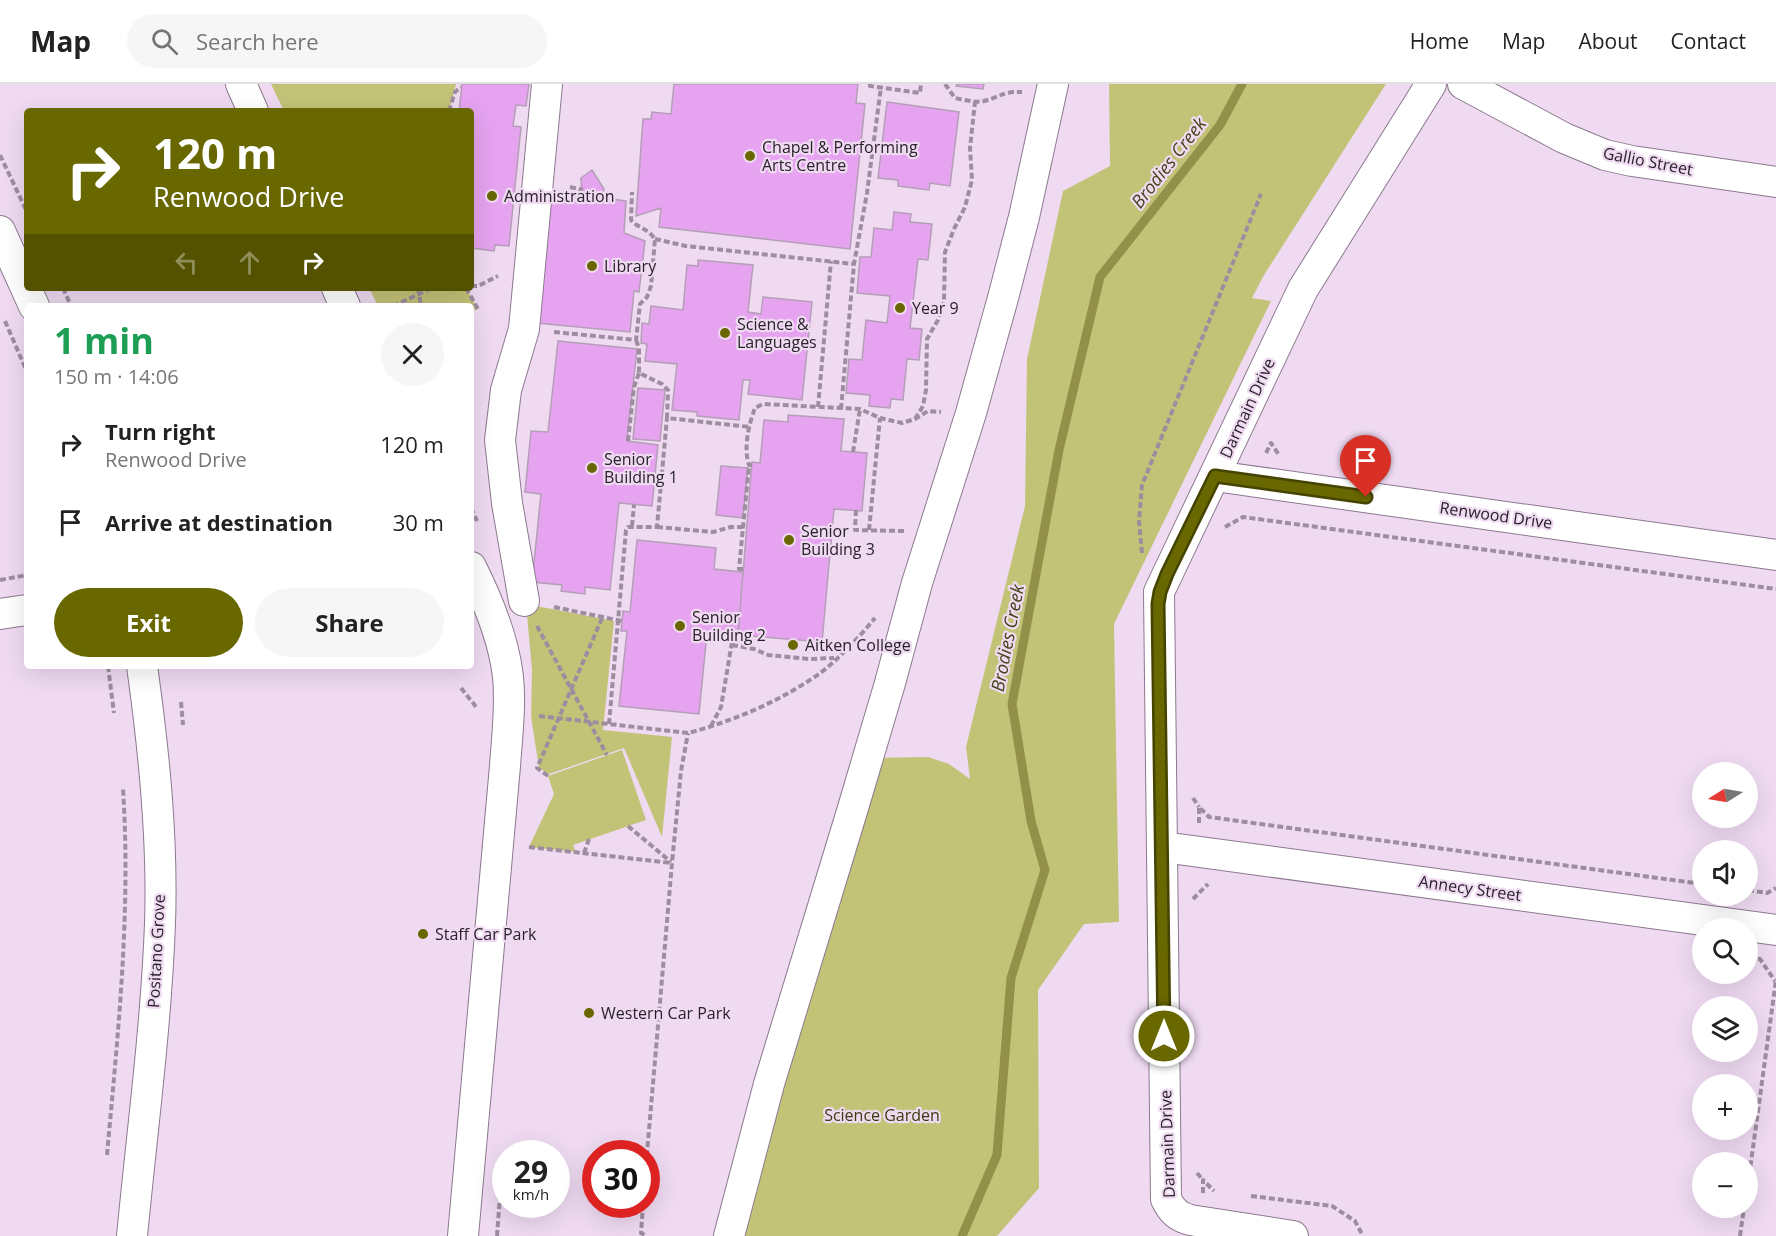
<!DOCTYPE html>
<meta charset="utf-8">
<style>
:root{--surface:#fff;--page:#f6f6f6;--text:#222;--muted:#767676;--line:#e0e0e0;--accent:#696700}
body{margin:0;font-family:"Open Sans",sans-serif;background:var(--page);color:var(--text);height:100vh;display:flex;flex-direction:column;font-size:22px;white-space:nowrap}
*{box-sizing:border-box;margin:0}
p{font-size:20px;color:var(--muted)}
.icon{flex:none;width:33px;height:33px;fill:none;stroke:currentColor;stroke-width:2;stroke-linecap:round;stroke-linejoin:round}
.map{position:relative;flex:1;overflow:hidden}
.drawer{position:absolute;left:24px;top:219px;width:450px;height:366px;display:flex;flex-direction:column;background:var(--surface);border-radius:6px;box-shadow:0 6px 24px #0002}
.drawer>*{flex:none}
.guide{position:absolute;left:24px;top:24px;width:450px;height:183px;border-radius:6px;box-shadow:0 6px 24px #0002;background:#696700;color:#fff;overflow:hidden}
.needle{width:39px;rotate:259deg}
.controls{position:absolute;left:1692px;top:678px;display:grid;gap:12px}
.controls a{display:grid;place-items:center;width:66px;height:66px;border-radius:50%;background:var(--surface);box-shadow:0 6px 24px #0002;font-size:30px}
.speed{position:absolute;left:492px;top:1056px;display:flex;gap:12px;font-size:30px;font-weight:700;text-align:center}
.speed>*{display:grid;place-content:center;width:78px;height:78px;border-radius:50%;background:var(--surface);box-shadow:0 6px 24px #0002;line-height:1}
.speed small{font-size:15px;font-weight:400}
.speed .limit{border:9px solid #d22;background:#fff;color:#111}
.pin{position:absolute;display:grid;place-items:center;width:51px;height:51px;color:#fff;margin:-62px -26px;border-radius:50% 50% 50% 0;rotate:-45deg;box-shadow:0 0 6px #0007}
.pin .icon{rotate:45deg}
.me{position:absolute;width:66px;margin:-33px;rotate:0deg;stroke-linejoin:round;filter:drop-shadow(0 0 4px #0008)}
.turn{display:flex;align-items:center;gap:21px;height:126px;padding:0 30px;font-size:27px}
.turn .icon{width:78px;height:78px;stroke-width:2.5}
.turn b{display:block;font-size:42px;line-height:51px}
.lanes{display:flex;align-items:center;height:57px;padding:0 30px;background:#0003;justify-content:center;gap:30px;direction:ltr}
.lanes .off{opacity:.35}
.round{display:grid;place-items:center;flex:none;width:63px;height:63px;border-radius:32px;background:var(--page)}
.head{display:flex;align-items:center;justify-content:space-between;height:102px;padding:0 30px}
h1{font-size:36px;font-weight:700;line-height:45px;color:#1e9e55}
.cta{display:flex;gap:12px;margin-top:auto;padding:12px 30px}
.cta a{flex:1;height:69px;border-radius:36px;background:var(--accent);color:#fff;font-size:24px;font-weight:700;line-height:69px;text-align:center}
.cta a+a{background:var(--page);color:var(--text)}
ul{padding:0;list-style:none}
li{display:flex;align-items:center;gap:18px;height:78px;padding:0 30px}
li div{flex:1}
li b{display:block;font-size:22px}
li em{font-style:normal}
header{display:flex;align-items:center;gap:36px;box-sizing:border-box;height:84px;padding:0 30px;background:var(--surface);border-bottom:2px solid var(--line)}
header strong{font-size:28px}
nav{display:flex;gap:33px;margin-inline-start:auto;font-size:21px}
.search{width:420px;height:54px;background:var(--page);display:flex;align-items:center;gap:15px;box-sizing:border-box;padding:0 21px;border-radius:33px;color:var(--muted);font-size:22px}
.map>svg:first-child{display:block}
</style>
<header>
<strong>Map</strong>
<div class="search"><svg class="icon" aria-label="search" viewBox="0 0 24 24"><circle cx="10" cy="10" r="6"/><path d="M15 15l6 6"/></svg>Search here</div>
<nav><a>Home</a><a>Map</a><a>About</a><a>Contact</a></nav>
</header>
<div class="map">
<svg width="1776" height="1152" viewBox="0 0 1776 1152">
<rect width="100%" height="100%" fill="#efdaf2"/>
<path fill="#c3c378" d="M271 0H456L449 27H284Z
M1109 0H1386L1264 191 1252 214 1271 217 1114 540 1119 838 1084 840 1038 906 1039 1104 997 1152H729L868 674 928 673 949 680 970 695 966 663 1025 422 1027 275 1063 107 1110 82Z
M369 204H466L478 225 471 228V222H378Z
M526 520 614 537 603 646 672 653 662 753 624 664 549 690 539 684 531 632 532 586Z
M622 666 646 736 573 761 576 768 529 763 554 710 548 692Z"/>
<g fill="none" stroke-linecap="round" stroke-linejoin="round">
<path stroke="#939049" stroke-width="9" d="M962 1152 997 1071 1011 894 1045 786 1031 737 1012 620 1059 366 1100 193 1220 41 1242 0"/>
</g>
<path fill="#e6a3f0" stroke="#b39fb6" stroke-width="1.5" d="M462 0H529L526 22 516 21 513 42 521 43 509 162 495 161 494 167 471 164V27H459Z
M674 0H858L856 19 865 20 850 165 659 143 661 124 636 132 643 35H651L652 28 671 30Z
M957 0H984L983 5 956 2Z
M887 18 959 28 950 102 930 99 929 106 898 102V96L878 94Z
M592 86 604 105 603 114 626 117 624 149 645 157 639 208 634 207 630 248 537 239 550 108 582 112 581 94Z
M894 128 911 130 910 138 932 140 928 176 918 175 910 244 922 245 919 276 907 275 903 316 891 315 890 324 869 322 870 311 846 309 849 275 862 276 866 236 887 239 890 212 857 209 860 173H871L874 144 892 146Z
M698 176 753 181 748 228 761 230 763 213 812 218 802 316 748 310 750 296H743L739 336 697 332V328L672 326 677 280 645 277 647 260 641 259 642 239 649 240 651 222 683 226 687 181 698 182Z
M558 257 637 265 627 357 658 361 652 422 619 419 610 506 585 503V510L561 507 562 501 532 498 541 410 525 408 531 347 548 348Z
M638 304 665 306 660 357 633 355Z
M788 331 844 335 841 367 867 369 862 427 834 425 822 558 738 551 752 378 760 379 764 336 788 338Z
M721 382 748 384 743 434 716 431Z
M637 456 716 464 714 485 743 488 738 551 707 549 699 630 619 622 627 547H621L623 527 630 528Z"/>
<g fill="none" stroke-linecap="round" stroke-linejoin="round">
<g stroke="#8c798e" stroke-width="32">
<path id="minor" d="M241 0 253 27
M1463 0 1564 54 1605 71 1632 77 1776 98
M0 147 34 222
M337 204 345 222
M1215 392 1776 471
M524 517 507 419 500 356 506 306 524 245 547 0
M0 530 27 526
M1163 763 1776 846
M132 1152C142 1048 156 944 160 840 163 754 154 667 142 582
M463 1152 505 682C507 653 511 622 508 593 504 555 488 517 471 483
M729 1152 769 1000 853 724 890 599 917 499 971 329 1003 214 1024 133 1053 0
M1293 1152 1190 1136C1177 1132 1172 1127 1166 1115L1159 508 1303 205 1431 0"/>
</g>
<path stroke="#9d8d9f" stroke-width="4" stroke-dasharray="6 3" stroke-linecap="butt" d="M870 0V2L920 9 921 0
M945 0 955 14C965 16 975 19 984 17 1000 13 1003 7 1022 8
M449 27 455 8 461 3
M0 71 27 128
M570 103 583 106
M655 155 686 162 854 180
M471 202H478L498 192
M63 204 71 222
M418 204 421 222
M466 204 478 225
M393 222 432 204
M5 237 27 288
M554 248 636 256 640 220 647 213 651 202 655 155C646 143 639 145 631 136L632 108
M636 256 639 264V289L662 300 668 306 667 334 750 343
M818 323 831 177
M841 325 854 180 867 109 881 3
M915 335 923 322 926 306 927 255 938 236 944 217 945 168 954 145 965 123 972 96 970 64 975 18
M628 357 634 303 639 289
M853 368 860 325
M1266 369 1271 359 1279 371
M752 381H749C743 364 749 340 755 324L763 320 860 325 880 334 902 339 915 335 928 327 941 328
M471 424 477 437
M856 426 855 446 904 447
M632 442 634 421
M657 443 713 448 731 443H743
M1225 443 1243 433 1776 505
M869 446 880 334
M1142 469 1139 437 1142 401 1261 110
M743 485H739L749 381
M0 496 27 491
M554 523 622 537
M537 542 607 671
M732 561 754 565 768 571 809 575 834 574
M108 582 114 629
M461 604 477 624
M181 618 183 641
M539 632 688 649C734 637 780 617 819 590 838 576 860 552 875 534
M609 640 626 446 628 443H657L667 334
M711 642 721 623 733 552
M548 692 537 684 603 532
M1193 714 1199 723
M1199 739V723L1209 733 1702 800
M628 742 671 778
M529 763 671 779
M584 769 589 755
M1748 806 1767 809 1776 804
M1193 815 1208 800
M1758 875H1760L1775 897
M107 1071C118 949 131 828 123 705
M646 1081 672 779 681 687 688 649
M1197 1089 1203 1096
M1748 1100 1776 896
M1203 1109V1096L1214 1107
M1251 1112 1332 1122 1355 1137 1363 1152
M643 1120 641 1149 646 1152
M497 1152 501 1099
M1740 1152 1744 1124"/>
<use href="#minor" stroke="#fff" stroke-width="30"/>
</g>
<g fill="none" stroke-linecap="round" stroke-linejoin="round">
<g stroke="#444300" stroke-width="15">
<path id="route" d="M1164 952 1158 520 1160 508 1167 490 1215 392 1366 413"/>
</g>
<use href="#route" stroke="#696700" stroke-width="10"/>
</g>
<g fill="#696700" stroke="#efdaf2" stroke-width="2">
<circle cx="750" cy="72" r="6"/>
<circle cx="492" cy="112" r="6"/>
<circle cx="592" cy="182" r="6"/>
<circle cx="900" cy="224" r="6"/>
<circle cx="725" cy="249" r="6"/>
<circle cx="592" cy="384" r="6"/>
<circle cx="789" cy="456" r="6"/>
<circle cx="680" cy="542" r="6"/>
<circle cx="793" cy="561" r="6"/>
<circle cx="423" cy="850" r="6"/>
<circle cx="589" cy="929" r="6"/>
</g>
<g text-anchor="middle" stroke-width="4.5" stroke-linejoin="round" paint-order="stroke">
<g font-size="16" fill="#29222a" stroke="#efdaf2" text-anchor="start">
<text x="762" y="69">Chapel &amp; Performing<tspan x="762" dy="18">Arts Centre</tspan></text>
<text x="504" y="118">Administration</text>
<text x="604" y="188">Library</text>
<text x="912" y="230">Year 9</text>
<text x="737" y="246">Science &amp;<tspan x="737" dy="18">Languages</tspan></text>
<text x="604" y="381">Senior<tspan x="604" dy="18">Building 1</tspan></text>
<text x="801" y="453">Senior<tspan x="801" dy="18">Building 3</tspan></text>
<text x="692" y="539">Senior<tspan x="692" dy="18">Building 2</tspan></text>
<text x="805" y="567">Aitken College</text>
<text x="435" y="856">Staff Car Park</text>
<text x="601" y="935">Western Car Park</text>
</g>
<g font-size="16" fill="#29222a" stroke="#efdaf2">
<text transform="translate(1648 77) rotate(11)" y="6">Gallio Street</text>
<text transform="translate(1247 324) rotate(-65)" y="6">Darmain Drive</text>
<text transform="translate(1496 431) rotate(8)" y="6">Renwood Drive</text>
<text transform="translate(1470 804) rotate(8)" y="6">Annecy Street</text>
<text transform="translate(156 867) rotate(-87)" y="6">Positano Grove</text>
<text transform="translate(1167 1060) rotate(-92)" y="6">Darmain Drive</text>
</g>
<g font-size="16" fill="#3b3a0d" stroke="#efdaf2">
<text x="882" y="1037">Science Garden</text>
</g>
<g font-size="18" font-style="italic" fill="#444317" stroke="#efdaf2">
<text transform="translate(1169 79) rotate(-52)" y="6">Brodies Creek</text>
<text transform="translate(1008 554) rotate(-79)" y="6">Brodies Creek</text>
</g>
</g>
</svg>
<div class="controls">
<a><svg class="needle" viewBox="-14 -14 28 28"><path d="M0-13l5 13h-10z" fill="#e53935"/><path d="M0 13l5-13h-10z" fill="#767676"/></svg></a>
<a><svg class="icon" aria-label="sound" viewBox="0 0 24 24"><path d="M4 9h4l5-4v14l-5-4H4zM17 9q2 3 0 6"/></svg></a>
<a><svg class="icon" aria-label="search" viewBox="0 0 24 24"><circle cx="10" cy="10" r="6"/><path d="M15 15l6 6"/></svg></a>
<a><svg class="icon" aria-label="layers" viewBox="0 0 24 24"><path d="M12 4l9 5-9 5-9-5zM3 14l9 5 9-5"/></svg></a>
<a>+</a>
<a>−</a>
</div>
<div class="speed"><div>29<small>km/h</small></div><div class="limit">30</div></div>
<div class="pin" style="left:1366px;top:413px;background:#d93025"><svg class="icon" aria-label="arrive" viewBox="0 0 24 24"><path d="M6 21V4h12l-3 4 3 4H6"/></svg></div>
<svg class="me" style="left:1164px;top:952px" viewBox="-20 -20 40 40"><circle r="17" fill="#696700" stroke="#fff" stroke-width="3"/><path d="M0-11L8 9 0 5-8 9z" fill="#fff"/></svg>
<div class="guide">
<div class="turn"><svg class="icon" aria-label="right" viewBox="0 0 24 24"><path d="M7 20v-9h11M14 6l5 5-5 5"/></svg><div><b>120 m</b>Renwood Drive</div></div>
<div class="lanes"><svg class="icon off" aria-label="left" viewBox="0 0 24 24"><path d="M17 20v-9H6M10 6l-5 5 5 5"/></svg><svg class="icon off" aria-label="ahead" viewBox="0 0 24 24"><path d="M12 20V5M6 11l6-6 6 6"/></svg><svg class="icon" aria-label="right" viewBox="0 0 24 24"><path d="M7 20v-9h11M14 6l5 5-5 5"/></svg></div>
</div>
<section class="drawer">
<div class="head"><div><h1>1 min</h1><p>150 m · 14:06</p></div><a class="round"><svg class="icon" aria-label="close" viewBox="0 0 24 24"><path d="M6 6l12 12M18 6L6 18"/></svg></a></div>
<ul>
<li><svg class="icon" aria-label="right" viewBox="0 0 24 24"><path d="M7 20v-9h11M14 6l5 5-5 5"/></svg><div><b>Turn right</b><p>Renwood Drive</p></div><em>120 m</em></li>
<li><svg class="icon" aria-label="arrive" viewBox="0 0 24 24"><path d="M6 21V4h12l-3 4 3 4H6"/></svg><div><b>Arrive at destination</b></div><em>30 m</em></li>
</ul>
<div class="cta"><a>Exit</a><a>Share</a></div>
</section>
</div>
